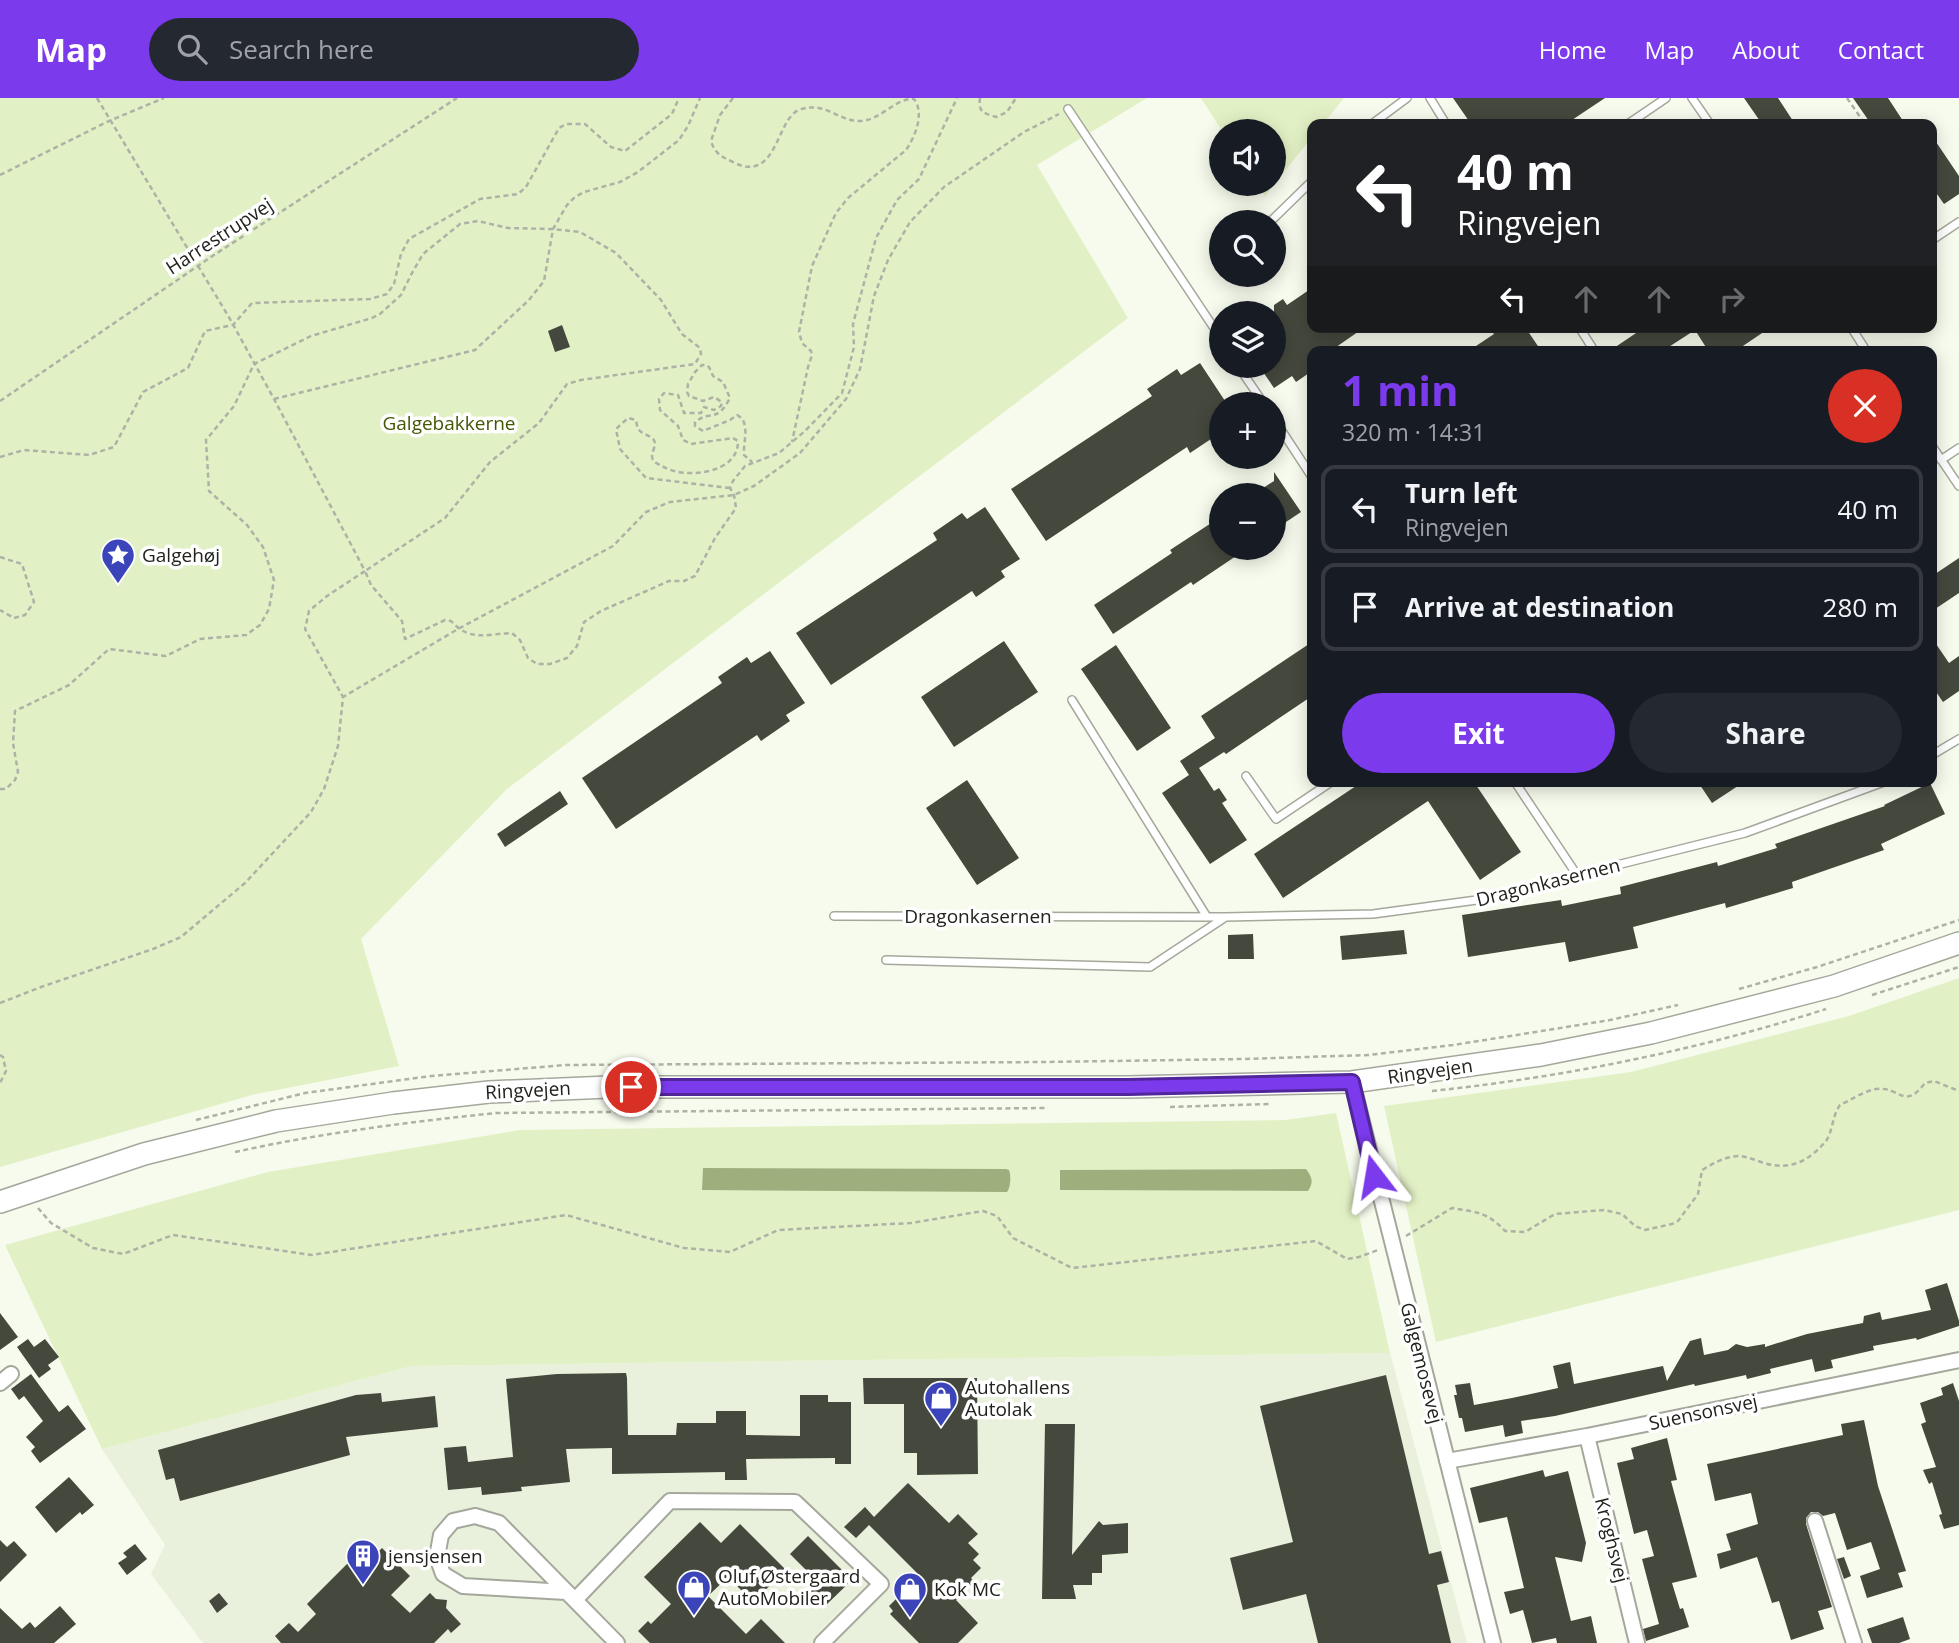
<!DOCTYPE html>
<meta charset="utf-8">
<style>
:root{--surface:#171b24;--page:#242831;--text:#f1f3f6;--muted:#9ea1a6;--line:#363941;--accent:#7c3aed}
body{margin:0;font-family:"Open Sans",sans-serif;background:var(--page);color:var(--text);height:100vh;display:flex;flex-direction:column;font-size:26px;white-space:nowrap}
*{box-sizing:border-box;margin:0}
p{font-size:23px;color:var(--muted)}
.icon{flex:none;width:38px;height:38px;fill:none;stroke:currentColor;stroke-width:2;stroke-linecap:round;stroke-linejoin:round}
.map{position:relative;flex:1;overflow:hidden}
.side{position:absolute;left:1307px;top:248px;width:630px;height:441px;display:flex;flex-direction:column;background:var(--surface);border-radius:14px;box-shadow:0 4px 18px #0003}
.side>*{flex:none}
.guide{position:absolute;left:1307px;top:21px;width:630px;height:214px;border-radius:14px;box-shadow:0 4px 18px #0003;background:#202124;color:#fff;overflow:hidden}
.buttons{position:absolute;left:1209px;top:21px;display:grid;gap:14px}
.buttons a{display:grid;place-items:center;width:77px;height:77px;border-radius:50%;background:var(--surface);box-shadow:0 4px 18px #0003;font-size:35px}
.pin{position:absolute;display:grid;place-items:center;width:60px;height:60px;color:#fff;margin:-30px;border:4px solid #fff;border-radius:50%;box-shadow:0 2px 7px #0007}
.me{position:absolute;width:77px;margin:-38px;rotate:346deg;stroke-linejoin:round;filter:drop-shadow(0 0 5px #0008)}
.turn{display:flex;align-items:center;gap:24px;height:147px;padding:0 35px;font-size:32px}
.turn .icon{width:91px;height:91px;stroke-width:2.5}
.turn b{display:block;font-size:49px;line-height:60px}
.lanes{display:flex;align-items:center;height:66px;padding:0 35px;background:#0003;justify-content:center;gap:35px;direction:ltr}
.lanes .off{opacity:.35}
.round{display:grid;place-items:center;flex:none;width:74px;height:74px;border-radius:37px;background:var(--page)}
.head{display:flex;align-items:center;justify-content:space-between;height:119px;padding:0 35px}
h1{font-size:42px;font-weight:700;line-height:52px;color:var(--accent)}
.primary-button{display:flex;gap:14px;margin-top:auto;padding:14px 35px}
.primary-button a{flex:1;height:80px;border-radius:42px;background:var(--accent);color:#fff;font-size:28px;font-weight:700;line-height:80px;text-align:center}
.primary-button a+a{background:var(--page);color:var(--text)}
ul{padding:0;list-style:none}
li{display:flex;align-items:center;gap:21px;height:88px;margin:0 14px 10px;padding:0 21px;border:4px solid var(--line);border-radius:14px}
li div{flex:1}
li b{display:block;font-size:26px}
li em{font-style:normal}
header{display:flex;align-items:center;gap:42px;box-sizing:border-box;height:98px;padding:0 35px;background:var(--accent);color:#fff}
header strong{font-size:33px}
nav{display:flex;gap:38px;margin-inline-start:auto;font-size:24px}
.search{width:490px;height:63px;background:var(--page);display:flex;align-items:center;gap:18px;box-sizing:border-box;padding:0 24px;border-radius:38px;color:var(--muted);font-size:26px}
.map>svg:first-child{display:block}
</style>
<header>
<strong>Map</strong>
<div class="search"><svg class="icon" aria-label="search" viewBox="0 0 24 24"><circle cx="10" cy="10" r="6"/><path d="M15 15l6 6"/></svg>Search here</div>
<nav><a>Home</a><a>Map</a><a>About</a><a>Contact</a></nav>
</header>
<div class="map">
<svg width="1959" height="1545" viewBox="0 0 1959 1545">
<rect width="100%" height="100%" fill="#f6fbed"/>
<path fill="#e9f0db" d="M1390 1255 1467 1545H203L151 1476 165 1447 102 1351 411 1268Z"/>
<path fill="#e2f1c5" d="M0 0H1147L1037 67 1128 220 507 691 361 841 399 968 252 997 0 1069Z
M1201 0H1344L1323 26H1312V39L1265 98 1257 86H1274V33H1222Z
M1959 880V1112L1436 1244 1384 1008 1631 974 1849 918Z
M1336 1015 1390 1255 411 1268 102 1351 5 1147 268 1074 520 1032 1285 1022Z"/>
<path fill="#9eae7c" d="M703 1070 1006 1071 1009 1072C1011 1078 1011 1089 1007 1094L702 1092Z
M1306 1071C1312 1079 1314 1084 1308 1093L1060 1092V1072Z"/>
<path fill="#44483d" d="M1453 0H1605L1566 26H1471Z
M1744 0H1778L1795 26H1762Z
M1853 0H1888L1905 26H1871Z
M1932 38 1959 78V96L1944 106 1932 89Z
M1312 190V229H1365L1329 254H1312V273L1296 284 1292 278 1274 290 1259 268H1274V207L1283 201 1287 207Z
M562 227 570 249 555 254 548 233Z
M1489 229H1525L1542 254H1467L1494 236Z
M1645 229H1771L1734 254H1709L1695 232 1661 254H1608Z
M1200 265 1227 306H1222V326L1216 329 1220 335 1190 355 1187 349 1046 443 1011 391 1152 298 1147 291 1177 271 1181 277Z
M1274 374 1301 414 1274 432V397H1252L1274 383Z
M985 409 1020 461 1001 473 1005 479 976 499 972 493 831 587 796 535 937 442 933 435 962 415 967 421Z
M1222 418V450H1248L1193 487 1191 484 1113 536 1094 507 1172 455 1170 452Z
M1959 460V495L1932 513V478Z
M1932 540 1949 565 1959 558V593L1943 604 1932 588Z
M1004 543 1038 594 954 649 921 599Z
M1312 544V598L1226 656 1224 654 1199 670 1214 693 1219 690 1227 702 1222 705 1247 742 1210 766 1162 695 1189 677 1180 663 1215 640 1201 618Z
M1116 547 1171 630 1137 653 1081 571Z
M770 553 805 605 786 617 790 623 761 643 757 637 616 731 582 680 722 585 718 579 747 559 751 565Z
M967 682 1019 760 977 787 926 710Z
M1362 684H1474L1521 754 1480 782 1428 703 1283 800 1254 756Z
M1698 684H1744L1712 705Z
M1930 685 1945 716 1881 746 1884 752 1792 784 1793 790 1726 810 1725 805 1633 829 1638 850 1569 864 1565 844 1468 859 1462 817 1561 802 1562 808 1621 796 1620 789 1717 764 1718 768 1777 750 1775 746 1885 708 1884 707Z
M560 693 568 706 505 749 497 736Z
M1404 832 1407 856 1342 862 1340 838Z
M1253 836 1254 861H1228V837Z
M1947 1185 1959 1223V1228L1917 1242 1916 1240 1873 1248 1874 1252 1831 1262 1833 1270 1815 1274 1812 1261 1770 1271 1771 1275 1747 1281 1746 1277 1695 1288 1694 1286 1555 1318 1521 1323 1523 1335 1505 1339 1503 1327 1465 1334 1462 1320H1459L1454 1297H1457L1455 1287 1470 1285 1474 1307 1512 1300 1558 1290 1553 1268 1570 1264 1574 1286 1663 1268 1667 1283 1690 1243 1701 1240 1704 1257 1728 1252 1736 1246 1747 1249 1765 1246V1249L1807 1236 1863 1225 1864 1218 1880 1214 1882 1222 1931 1212 1925 1192Z
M0 1215 18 1239 0 1252Z
M28 1241 34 1249 45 1241 59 1259 48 1267 51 1271 39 1280 17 1249Z
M626 1275 627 1280 628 1337H676L677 1325H716V1313H746V1337L800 1338V1297H828V1304H851V1366H835V1360L746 1361 747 1382H725V1374L612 1376V1350L566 1351 570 1384 521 1389 522 1393 482 1397 481 1389 448 1392 444 1350 466 1348 468 1364 513 1359 506 1281 557 1276Z
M31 1276 59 1314 68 1307 86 1331 40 1365 31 1353 35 1349 26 1339 43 1323 24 1298 19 1302 11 1291Z
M1386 1277 1429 1456 1441 1453 1449 1484 1437 1487 1451 1545H1318L1306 1496 1243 1512 1230 1460 1293 1444 1260 1308Z
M863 1280H977L978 1376 917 1377V1355H904V1306H864Z
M1953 1285 1959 1303V1427L1944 1431 1939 1417 1942 1416 1932 1384 1929 1386 1923 1372 1936 1369 1921 1326 1926 1324 1920 1305 1943 1297 1941 1290Z
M381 1295 382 1304 435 1298 438 1329 346 1339 350 1357 180 1403 174 1380 166 1382 158 1352 356 1297Z
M1864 1322 1878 1388 1906 1473 1898 1475 1903 1489 1867 1500 1860 1478 1880 1471 1871 1444 1847 1452 1835 1415 1823 1418 1818 1414H1811L1806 1420V1426L1832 1509 1818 1513 1824 1531 1791 1542 1779 1503 1772 1505 1757 1459 1720 1471 1717 1456 1731 1452 1726 1436 1758 1426 1751 1395 1715 1403 1707 1366 1843 1337 1841 1326Z
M1045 1326H1075L1072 1457 1099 1423 1103 1427 1128 1425V1455L1102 1457V1475H1092V1487H1073L1076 1501H1042Z
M1667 1340 1677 1382 1671 1383 1697 1479 1672 1485 1680 1511 1683 1510 1689 1529 1646 1543 1643 1531 1659 1526 1642 1461 1654 1458 1647 1432 1634 1436 1617 1365 1634 1361 1631 1350Z
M1543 1372 1545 1379 1568 1373 1586 1445 1582 1464 1555 1459 1571 1523 1591 1518 1597 1545H1557L1556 1540 1532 1545 1523 1512 1510 1516 1504 1494 1524 1490 1507 1419 1479 1425 1470 1390Z
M69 1379 94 1407 82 1417 80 1414 56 1435 35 1409Z
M908 1385 949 1425 958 1416 978 1436 968 1445 979 1456 973 1462 981 1470 971 1480 974 1484 956 1502 978 1525 958 1545H919L890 1516 893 1513 889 1508 901 1496 905 1501 925 1483 869 1427 856 1440 844 1429 865 1409 874 1419Z
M700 1424 721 1445 740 1426 786 1472 753 1504 728 1479 708 1498 746 1536 761 1521 785 1545H650L638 1533 648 1523 651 1526 671 1506 644 1479Z
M808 1438 852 1482 825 1508 808 1491 816 1482 790 1456Z
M0 1442 7 1449 14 1443 27 1457 0 1484Z
M135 1446 147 1461 127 1477 118 1465 127 1459 123 1455Z
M366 1447 376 1456 382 1450 410 1478 391 1497 410 1515 430 1495 436 1501 447 1502 446 1510 461 1526 451 1535 448 1531 434 1545H281L275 1538 289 1525 298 1534 316 1516 307 1506Z
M1844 1459 1851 1478 1844 1481 1837 1461Z
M219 1495 228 1506 217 1515 209 1503Z
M60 1508 76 1526 54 1545H0V1510L22 1531 30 1524 35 1530Z
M1903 1519 1910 1541 1899 1545H1872L1867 1531Z"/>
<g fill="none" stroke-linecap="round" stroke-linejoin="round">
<g stroke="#a4a89c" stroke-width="10">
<path id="service" d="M1430 0 1446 26
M1692 0 1710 26
M1068 11 1222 242
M1372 26 1407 0
M1628 26 1666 0
M1270 124 1312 83
M1932 142 1959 124
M1579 229 1595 254
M1851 229 1867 254
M1238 268 1264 306
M1274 321 1312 379
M1932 348 1959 388
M1941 362 1959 350
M1072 602 1207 819
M1932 657 1959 641
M1246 678 1276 721 1331 684
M1515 684 1577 777
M834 818 1225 819 1373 816 1499 799 1577 777 1745 735 1884 684
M886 862 1150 869 1224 820"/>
</g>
<g stroke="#a4a89c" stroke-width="18">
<path id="minor" d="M1352 984 1493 1545
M0 1285 11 1276
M1587 1338 1637 1545
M1447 1363 1587 1338 1959 1262
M1815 1423 1854 1545
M566 1494 463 1488 443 1476 437 1459 441 1437 453 1423 475 1418 499 1425 617 1545
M575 1502 670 1403 795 1404 881 1486 822 1545"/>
</g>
<g stroke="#a4a89c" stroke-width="24">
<path id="primary" d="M0 1104 144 1056 276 1023 393 1005 489 994 609 989H1128L1352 984 1541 957 1651 935 1834 888 1959 845"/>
</g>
<path stroke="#adb1a6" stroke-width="2.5" stroke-dasharray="5 3.5" stroke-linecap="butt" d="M97 0 230 221 274 301 365 473 327 498 309 513 305 531 343 599
M733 0 720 17 711 43C715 56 722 59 733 64 777 87 776 21 799 12 825 2 838 24 861 23 881 22 895 0 914 1 925 15 915 39 906 52L848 100 836 115 812 168 799 234 802 245 811 253 812 257 808 269 792 344
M980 0C978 15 984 15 996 19L1007 14 1016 0
M1847 0 1865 26
M0 77 109 23 164 0
M274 301 475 252 529 202 544 183 553 131 567 107 575 99 584 94 620 84 638 74 679 42 688 28 700 0
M0 303 214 157 457 0
M0 359 24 352 89 357 114 349 143 294 188 270 205 233 233 227 252 205 370 201 387 196 394 186 401 156 409 141 480 101 518 96 526 89 559 30 566 26H585L611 49 625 53 672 16 679 0
M730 390 646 380 620 351 616 331 628 320 636 322C638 338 644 333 653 341 659 347 649 355 653 362 653 363 661 368 662 368 684 382 739 376 738 343L733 340 691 346 683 342 678 328 660 312 659 301 664 295 678 297 684 315H701L704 309 714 312 721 308 722 304 714 299 703 303 689 298 687 294 688 286 695 274 702 267H706L709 269 713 278 723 284 730 300C716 326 712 311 695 324V328L703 333 730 322 737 317C751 324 743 343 744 357L752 364
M0 459 22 466 34 504 25 517 14 520 0 512
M0 691H6L15 682 18 674 13 645 15 613 69 587 109 551 166 558 200 541 246 537 260 527 269 511 274 482 263 449 247 427 209 393 206 342 234 308 254 266 311 238 372 220 380 216 401 197 412 175 423 156 460 126 478 123 508 130 553 131 580 134 616 155 661 202 682 236 700 250 701 256 695 266 581 282 567 286 539 325 490 364 445 420 365 473 371 487 402 523 405 541 445 522 451 523C470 544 486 536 512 535L520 542 528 560 537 566H550L567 560 577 548 584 524 601 513 669 483H684L695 478 715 440 736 410 734 397 730 390 733 383 745 368 779 355 805 333 842 295 854 249 853 226 876 140 897 102 919 81 957 0
M1739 891 1817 869 1959 822
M1872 897 1959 869
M0 905 41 889 153 851 181 839 245 785 311 714 324 691 338 648 343 599 458 531 613 448 646 414 670 404 734 397 754 388 800 355 846 301 860 271 874 198 888 162 910 124 944 89 1024 34 1059 16
M0 957 3 959 6 973 0 985
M1432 993C1565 979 1698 952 1826 911
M1170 1009 1272 1006
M196 1022 305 995 431 978 566 967 1045 964 1243 961 1369 957 1453 947 1523 936 1610 922 1678 907
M235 1054C321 1035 409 1024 496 1015L1048 1010
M38 1110 51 1125 93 1150 123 1156 173 1137 312 1157 566 1117 684 1150 730 1154 778 1132 911 1125 983 1113 997 1118 1013 1140 1072 1170 1316 1143 1347 1161 1359 1159 1378 1152
M1406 1138 1452 1110C1477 1114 1487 1114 1505 1133L1525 1134 1555 1116 1604 1112 1622 1116 1635 1128 1645 1132 1672 1126 1678 1123 1698 1096 1702 1072C1714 1065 1724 1059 1738 1058 1746 1058 1755 1062 1764 1065 1790 1073 1809 1063 1826 1043 1833 1033 1832 1018 1840 1007 1851 1002 1864 993 1876 991 1900 988 1904 1013 1925 985L1934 983 1959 993"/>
<use href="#service" stroke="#fff" stroke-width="7"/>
<use href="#minor" stroke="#fff" stroke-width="14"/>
<use href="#primary" stroke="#fff" stroke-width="21"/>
</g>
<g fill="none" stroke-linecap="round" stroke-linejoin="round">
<g stroke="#51269a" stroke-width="18">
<path id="route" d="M631 989H1128L1352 984 1374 1078"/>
</g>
<use href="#route" stroke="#7c3aed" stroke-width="12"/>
</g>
<defs>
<g id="sight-pin" transform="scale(1.75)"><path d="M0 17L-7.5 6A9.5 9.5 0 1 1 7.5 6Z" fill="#3b45b9" stroke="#fff"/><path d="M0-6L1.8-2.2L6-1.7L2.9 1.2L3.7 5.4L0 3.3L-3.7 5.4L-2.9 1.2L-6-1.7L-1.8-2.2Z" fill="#fff"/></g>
<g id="shop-pin" transform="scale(1.75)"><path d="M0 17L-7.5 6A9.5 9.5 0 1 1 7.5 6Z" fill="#3b45b9" stroke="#fff"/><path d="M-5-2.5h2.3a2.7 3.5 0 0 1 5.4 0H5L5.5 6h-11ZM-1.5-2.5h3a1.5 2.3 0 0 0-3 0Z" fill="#fff"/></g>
<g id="building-pin" transform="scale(1.75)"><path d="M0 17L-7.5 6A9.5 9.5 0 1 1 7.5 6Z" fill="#3b45b9" stroke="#fff"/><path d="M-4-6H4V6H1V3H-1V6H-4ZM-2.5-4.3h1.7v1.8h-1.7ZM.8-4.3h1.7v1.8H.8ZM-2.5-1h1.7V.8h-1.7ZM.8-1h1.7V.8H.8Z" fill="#fff"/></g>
</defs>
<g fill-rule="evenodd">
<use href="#sight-pin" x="118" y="457"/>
<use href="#shop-pin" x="941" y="1300"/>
<use href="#building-pin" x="363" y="1458"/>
<use href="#shop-pin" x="694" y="1489"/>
<use href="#shop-pin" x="910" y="1491"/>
</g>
<g text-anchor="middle" stroke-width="7" stroke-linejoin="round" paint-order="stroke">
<g font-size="19" fill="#21231e" stroke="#fff">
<text transform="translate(219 138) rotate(-33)" y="7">Harrestrupvej</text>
<text transform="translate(1548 784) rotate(-14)" y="7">Dragonkasernen</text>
<text x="978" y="825">Dragonkasernen</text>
<text transform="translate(1430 973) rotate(-8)" y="7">Ringvejen</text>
<text transform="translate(528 992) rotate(-3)" y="7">Ringvejen</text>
<text transform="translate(1422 1265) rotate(76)" y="7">Galgemosevej</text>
<text transform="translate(1703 1314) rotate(-12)" y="7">Suensonsvej</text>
<text transform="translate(1612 1442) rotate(76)" y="7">Kroghsvej</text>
</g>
<g font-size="19" fill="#445704" stroke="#fff">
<text x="449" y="332">Galgebakkerne</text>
</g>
<g font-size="19" fill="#21231e" stroke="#fff" text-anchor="start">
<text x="142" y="464">Galgehøj</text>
<text x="965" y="1296">Autohallens<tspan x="965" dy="22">Autolak</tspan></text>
<text x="388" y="1465">jensjensen</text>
<text x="718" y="1485">Oluf Østergaard<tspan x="718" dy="22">AutoMobiler</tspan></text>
<text x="934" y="1498">Kok MC</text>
</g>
</g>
</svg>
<div class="buttons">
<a><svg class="icon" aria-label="sound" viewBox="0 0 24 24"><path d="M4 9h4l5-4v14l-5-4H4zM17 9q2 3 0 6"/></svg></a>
<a><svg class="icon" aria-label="search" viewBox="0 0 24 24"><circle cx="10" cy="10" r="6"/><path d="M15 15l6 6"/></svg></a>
<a><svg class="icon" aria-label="layers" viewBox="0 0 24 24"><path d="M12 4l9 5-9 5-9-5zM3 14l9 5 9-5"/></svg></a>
<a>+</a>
<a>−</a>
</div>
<div class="pin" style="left:631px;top:989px;background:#d93025"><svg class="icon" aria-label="arrive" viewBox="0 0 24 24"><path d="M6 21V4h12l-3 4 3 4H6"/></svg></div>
<svg class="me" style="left:1374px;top:1078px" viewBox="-20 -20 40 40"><path d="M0-17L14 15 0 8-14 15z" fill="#7c3aed" stroke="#fff" stroke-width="4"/></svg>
<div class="guide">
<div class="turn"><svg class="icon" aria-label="left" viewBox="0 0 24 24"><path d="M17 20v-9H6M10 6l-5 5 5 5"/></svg><div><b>40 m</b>Ringvejen</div></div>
<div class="lanes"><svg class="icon" aria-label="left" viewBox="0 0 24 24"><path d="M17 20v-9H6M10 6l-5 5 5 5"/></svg><svg class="icon off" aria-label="ahead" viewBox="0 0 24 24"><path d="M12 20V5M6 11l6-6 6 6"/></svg><svg class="icon off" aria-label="ahead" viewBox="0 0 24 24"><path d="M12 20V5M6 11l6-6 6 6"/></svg><svg class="icon off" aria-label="right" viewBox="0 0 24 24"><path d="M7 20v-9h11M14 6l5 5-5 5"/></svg></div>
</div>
<section class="side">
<div class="head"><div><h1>1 min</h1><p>320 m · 14:31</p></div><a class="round" style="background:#d93025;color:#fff"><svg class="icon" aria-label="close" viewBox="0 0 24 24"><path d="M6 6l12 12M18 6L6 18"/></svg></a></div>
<ul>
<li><svg class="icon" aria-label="left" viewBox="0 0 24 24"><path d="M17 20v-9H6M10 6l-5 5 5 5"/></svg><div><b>Turn left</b><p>Ringvejen</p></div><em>40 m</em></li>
<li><svg class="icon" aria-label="arrive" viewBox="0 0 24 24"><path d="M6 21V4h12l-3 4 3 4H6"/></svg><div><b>Arrive at destination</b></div><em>280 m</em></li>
</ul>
<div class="primary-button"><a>Exit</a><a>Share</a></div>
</section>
</div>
